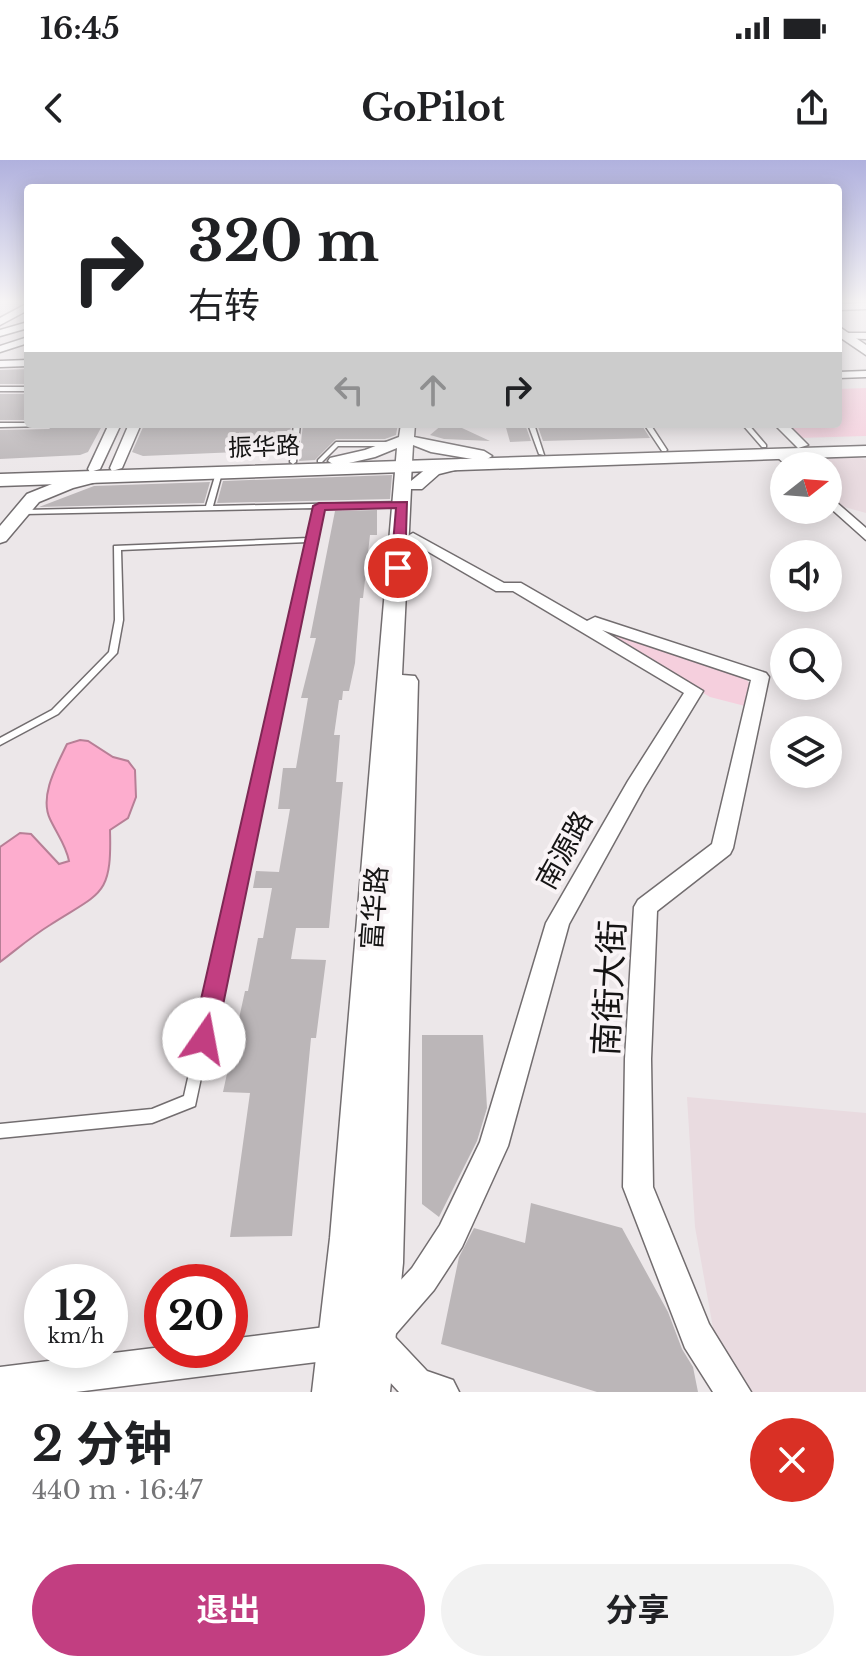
<!DOCTYPE html>
<html lang="zh">
<meta charset="utf-8">
<style>
:root{--surface:#fff;--page:#f2f2f2;--text:#202124;--muted:#757577;--accent:#c23e81}
body{margin:0;font-family:"Libre Baskerville","Noto Sans SC",serif;background:var(--page);color:var(--text);height:100vh;display:flex;flex-direction:column;font-size:30px;white-space:nowrap}
*{box-sizing:border-box;margin:0}
p{font-size:26px;color:var(--muted)}
.icon{flex:none;width:44px;height:44px;fill:none;stroke:currentColor;stroke-width:2;stroke-linecap:round;stroke-linejoin:round}
.map{position:relative;height:1232px;overflow:hidden}
.panel{display:flex;flex-direction:column;background:var(--surface);flex:1}
.panel>*{flex:none}
.guide{position:absolute;left:24px;top:24px;width:818px;height:244px;border-radius:8px;box-shadow:0 4px 20px #0003;background:#fff;color:var(--text);overflow:hidden}
.needle{width:52px;rotate:73deg}
.fabs{position:absolute;left:770px;top:292px;display:grid;gap:16px}
.fabs a{display:grid;place-items:center;width:72px;height:72px;border-radius:50%;background:var(--surface);box-shadow:0 4px 20px #0003;font-size:40px}
.speed{position:absolute;left:24px;top:1104px;display:flex;gap:16px;font-size:40px;font-weight:700;text-align:center}
.speed>*{display:grid;place-content:center;width:104px;height:104px;border-radius:50%;background:var(--surface);box-shadow:0 4px 20px #0003;line-height:1}
.speed small{font-size:20px;font-weight:400}
.speed .limit{border:12px solid #d22;background:#fff;color:#111}
.pin{position:absolute;display:grid;place-items:center;width:68px;height:68px;color:#fff;margin:-34px;border:4px solid #fff;border-radius:50%;box-shadow:0 2px 8px #0007}
.me{position:absolute;width:88px;margin:-44px;rotate:12deg;stroke-linejoin:round;filter:drop-shadow(0 0 6px #0008)}
.turn{display:flex;align-items:center;gap:28px;height:168px;padding:0 32px;font-size:36px}
.turn .icon{width:104px;height:104px;stroke-width:2.5}
.turn b{display:block;font-size:56px;line-height:68px}
.lanes{display:flex;align-items:center;height:76px;padding:0 32px;background:#0003;justify-content:center;gap:40px;direction:ltr}
.lanes .off{opacity:.35}
.round{display:grid;place-items:center;flex:none;width:84px;height:84px;border-radius:42px;background:var(--page)}
.overview{display:flex;align-items:center;justify-content:space-between;height:136px;padding:0 32px}
h1{font-size:48px;font-weight:700;line-height:60px}
.action{display:flex;gap:16px;margin-top:auto;padding:16px 32px}
.action a{flex:1;height:92px;border-radius:48px;background:var(--accent);color:#fff;font-size:32px;font-weight:700;line-height:92px;text-align:center}
.action a+a{background:var(--page);color:var(--text)}
.status{display:flex;justify-content:space-between;align-items:center;height:56px;padding:0 40px;background:var(--surface);direction:ltr}
.status svg{height:22px;fill:currentColor}
header{display:flex;justify-content:space-between;align-items:center;height:104px;padding:0 32px;background:var(--surface);font-size:36px;font-weight:700}
.map>svg:first-child{display:block}
</style>
<div class="status"><b>16:45</b><svg viewBox="0 0 49 12"><path d="M0 12V9h3v3zM5 12V6h3v6zM10 12V3h3v9zM15 12V0h3v12zM26 1h20v11H26zM47 4h2v5h-2z"/></svg></div>
<header><svg class="icon" aria-label="back" viewBox="0 0 24 24"><path d="M15 5l-7 7 7 7"/></svg>GoPilot<svg class="icon" aria-label="share" viewBox="0 0 24 24"><path d="M12 15V3M7 8l5-5 5 5M5 13v7h14v-7"/></svg></header>
<div class="map">
<svg width="866" height="1232" viewBox="0 0 866 1232">
<rect width="100%" height="100%" fill="#ece7e9"/>
<path fill="#e9dbe0" d="M854 296 866 300V353L837 345 828 334V306H803L798 301Z
M687 937 866 953V1232H747L715 1179 695 1067Z"/>
<path fill="#f5cfdd" d="M866 228V276L799 278 787 264H838V229Z
M585 462 745 519 753 526 745 546 710 537Z"/>
<path fill="#fdadce" stroke="#b77f96" stroke-width="2" d="M80 580 88 581 113 597 128 601 135 610 136 637 128 658 110 670C112 737 101 732 50 765 32 776 16 790 0 802V687L20 673 31 674 59 704 69 701C66 685 57 674 50 659 39 636 57 605 67 584Z"/>
<path fill="#bbb6b8" d="M28 209V224H0V210Z
M0 234H28V260H0Z
M55 264H103L88 292 80 295 0 299V270L49 269Z
M168 264H291L288 290 143 296 132 292 144 265Z
M303 264H398L396 275 385 279H336L315 300 299 301Z
M443 264H462V268L490 281 444 279 430 275Z
M505 264H525L531 281 510 282Z
M537 264H641L650 278 543 281Z
M392 315 390 339 217 343 223 321Z
M210 322 204 343 39 347 94 326Z
M377 350V375H370L363 438H360L355 503 349 531H343L342 540H339L334 575H340L336 622H343L329 768H296L291 799 326 800 316 878H311L292 1076 230 1077 250 933 223 932 245 831H248L258 778H263L272 728H253L256 711 279 712 290 649H278L283 608H296L308 538H301L316 478H310L335 351Z
M422 875H483L487 948 477 981 439 1057 422 1044Z
M531 1043 622 1068 668 1152 682 1189 693 1207 698 1232H597L441 1184 459 1097 474 1068 525 1083Z"/>
<g fill="none" stroke-linecap="round" stroke-linejoin="round">
<g stroke="#726d6f" stroke-width="3">
<path id="service" d="M0 227H28V231H0Z
M0 263H28V264H52L49 266 0 267Z
M294 264H300L296 302 293 304 290 302Z
M528 264H534L544 295 539 294Z
M644 264H650L667 290 666 291H662Z
M742 264H748L766 285V287H762Z
M336 282H394L397 284 394 286H338L322 302H318V300Z
M219 311 222 313 213 346 403 342 406 344 403 346 322 348 195 946 152 963 0 978V964L152 949 184 936 308 382 121 390 123 460 117 493 58 554 0 585V578L52 550 109 492 115 460 114 386 309 378 315 348 24 354 21 352 24 350 206 346 216 313Z"/>
</g>
<g stroke="#726d6f" stroke-width="3">
<path id="minor" d="M28 143V150L0 165V158Z
M866 143V149L838 150V144Z
M28 162V168L0 176V170Z
M845 173H866V179L842 178Z
M28 177V183L0 192V186Z
M28 200V206L0 207V201Z
M866 211V217L838 218V212Z
M109 264H121L100 309 90 312 88 309Z
M129 264H141L122 308 112 311 110 308Z
M774 264H787L808 285 798 288Z
M777 291H785L800 306H787L777 297Z
M828 335 866 368V380L828 346Z
M413 373 504 423H521L587 461 595 457 601 459 766 513 769 517 733 688 730 694 657 751 651 899 653 1027 709 1164 751 1232H713L685 1188 623 1027 625 899 634 747 638 740 712 684 751 520 602 470 703 531 644 628 569 764 508 986 462 1087 434 1130 394 1176 427 1211 453 1220 459 1232H399L365 1195 360 1183 367 1170 365 1165 370 1153 412 1108 440 1065 480 982 546 763 628 621 684 533 513 431H496L408 380 406 377Z
M341 1165 353 1170 358 1182 353 1194 341 1199 76 1232H0V1207L162 1187V1190H230V1179Z"/>
</g>
<g stroke="#726d6f" stroke-width="3">
<path id="tertiary" d="M838 166 866 185V195L838 176Z
M401 264H415L414 277 484 291 492 296 484 301 431 292 413 285 411 321 427 308 461 299 469 304 467 307 439 314 422 329H411L402 515 415 516 418 521 403 1103 390 1232H312L330 1078 397 288 375 297 336 306 328 301 330 298 365 290 399 277Z
M98 312 106 317 104 320 73 328 39 342 6 381 0 383V366L27 334 62 320Z"/>
</g>
<g stroke="#726d6f" stroke-width="3">
<path id="secondary" d="M866 286V296L0 326V314Z"/>
</g>
<use href="#service" fill="#fff" fill-rule="evenodd"/>
<use href="#minor" fill="#fff" fill-rule="evenodd"/>
<use href="#tertiary" fill="#fff" fill-rule="evenodd"/>
<use href="#secondary" fill="#fff" fill-rule="evenodd"/>
</g>
<linearGradient id="sky" x2="0" y2="1"><stop stop-color="#b0b1de"/><stop offset="0.45" stop-color="#f6f4f5"/><stop offset="1" stop-color="#f6f4f5" stop-opacity="0"/></linearGradient>
<rect width="866" height="315" fill="url(#sky)"/>
<path fill="#c23e81" stroke="#7e2854" stroke-width="2" d="M407 342 405 408 398 412 391 408 396 348 325 350 216 879 212 887 204 890 195 887 192 879 313 346 319 343Z"/>
<g text-anchor="middle" stroke-width="8" stroke-linejoin="round" paint-order="stroke">
<g font-size="24" fill="#151414" stroke="#f9f4f6">
<text transform="translate(264 287) rotate(-2)" y="8">振华路</text>
</g>
<g font-size="28" fill="#151414" stroke="#f9f4f6">
<text transform="translate(564 690) rotate(-61)" y="10">南源路</text>
<text transform="translate(374 748) rotate(-86)" y="10">富华路</text>
</g>
<g font-size="34" fill="#151414" stroke="#f9f4f6">
<text transform="translate(609 828) rotate(-87)" y="12">南街大街</text>
</g>
</g>
</svg>
<div class="fabs">
<a><svg class="needle" viewBox="-14 -14 28 28"><path d="M0-13l5 13h-10z" fill="#e53935"/><path d="M0 13l5-13h-10z" fill="#757577"/></svg></a>
<a><svg class="icon" aria-label="sound" viewBox="0 0 24 24"><path d="M4 9h4l5-4v14l-5-4H4zM17 9q2 3 0 6"/></svg></a>
<a><svg class="icon" aria-label="search" viewBox="0 0 24 24"><circle cx="10" cy="10" r="6"/><path d="M15 15l6 6"/></svg></a>
<a><svg class="icon" aria-label="layers" viewBox="0 0 24 24"><path d="M12 4l9 5-9 5-9-5zM3 14l9 5 9-5"/></svg></a>
</div>
<div class="speed"><div>12<small>km/h</small></div><div class="limit">20</div></div>
<div class="pin" style="left:398px;top:408px;background:#d93025"><svg class="icon" aria-label="arrive" viewBox="0 0 24 24"><path d="M6 21V4h12l-3 4 3 4H6"/></svg></div>
<svg class="me" style="left:204px;top:879px" viewBox="-20 -20 40 40"><circle r="19" fill="#fff"/><path d="M0-13L10 11 0 6-10 11z" fill="#c23e81"/></svg>
<div class="guide">
<div class="turn"><svg class="icon" aria-label="right" viewBox="0 0 24 24"><path d="M7 20v-9h11M14 6l5 5-5 5"/></svg><div><b>320 m</b>右转</div></div>
<div class="lanes"><svg class="icon off" aria-label="left" viewBox="0 0 24 24"><path d="M17 20v-9H6M10 6l-5 5 5 5"/></svg><svg class="icon off" aria-label="ahead" viewBox="0 0 24 24"><path d="M12 20V5M6 11l6-6 6 6"/></svg><svg class="icon" aria-label="right" viewBox="0 0 24 24"><path d="M7 20v-9h11M14 6l5 5-5 5"/></svg></div>
</div>
</div>
<section class="panel">
<div class="overview"><div><h1>2 分钟</h1><p>440 m · 16:47</p></div><a class="round" style="background:#d93025;color:#fff"><svg class="icon" aria-label="close" viewBox="0 0 24 24"><path d="M6 6l12 12M18 6L6 18"/></svg></a></div>
<div class="action"><a>退出</a><a>分享</a></div>
</section>
